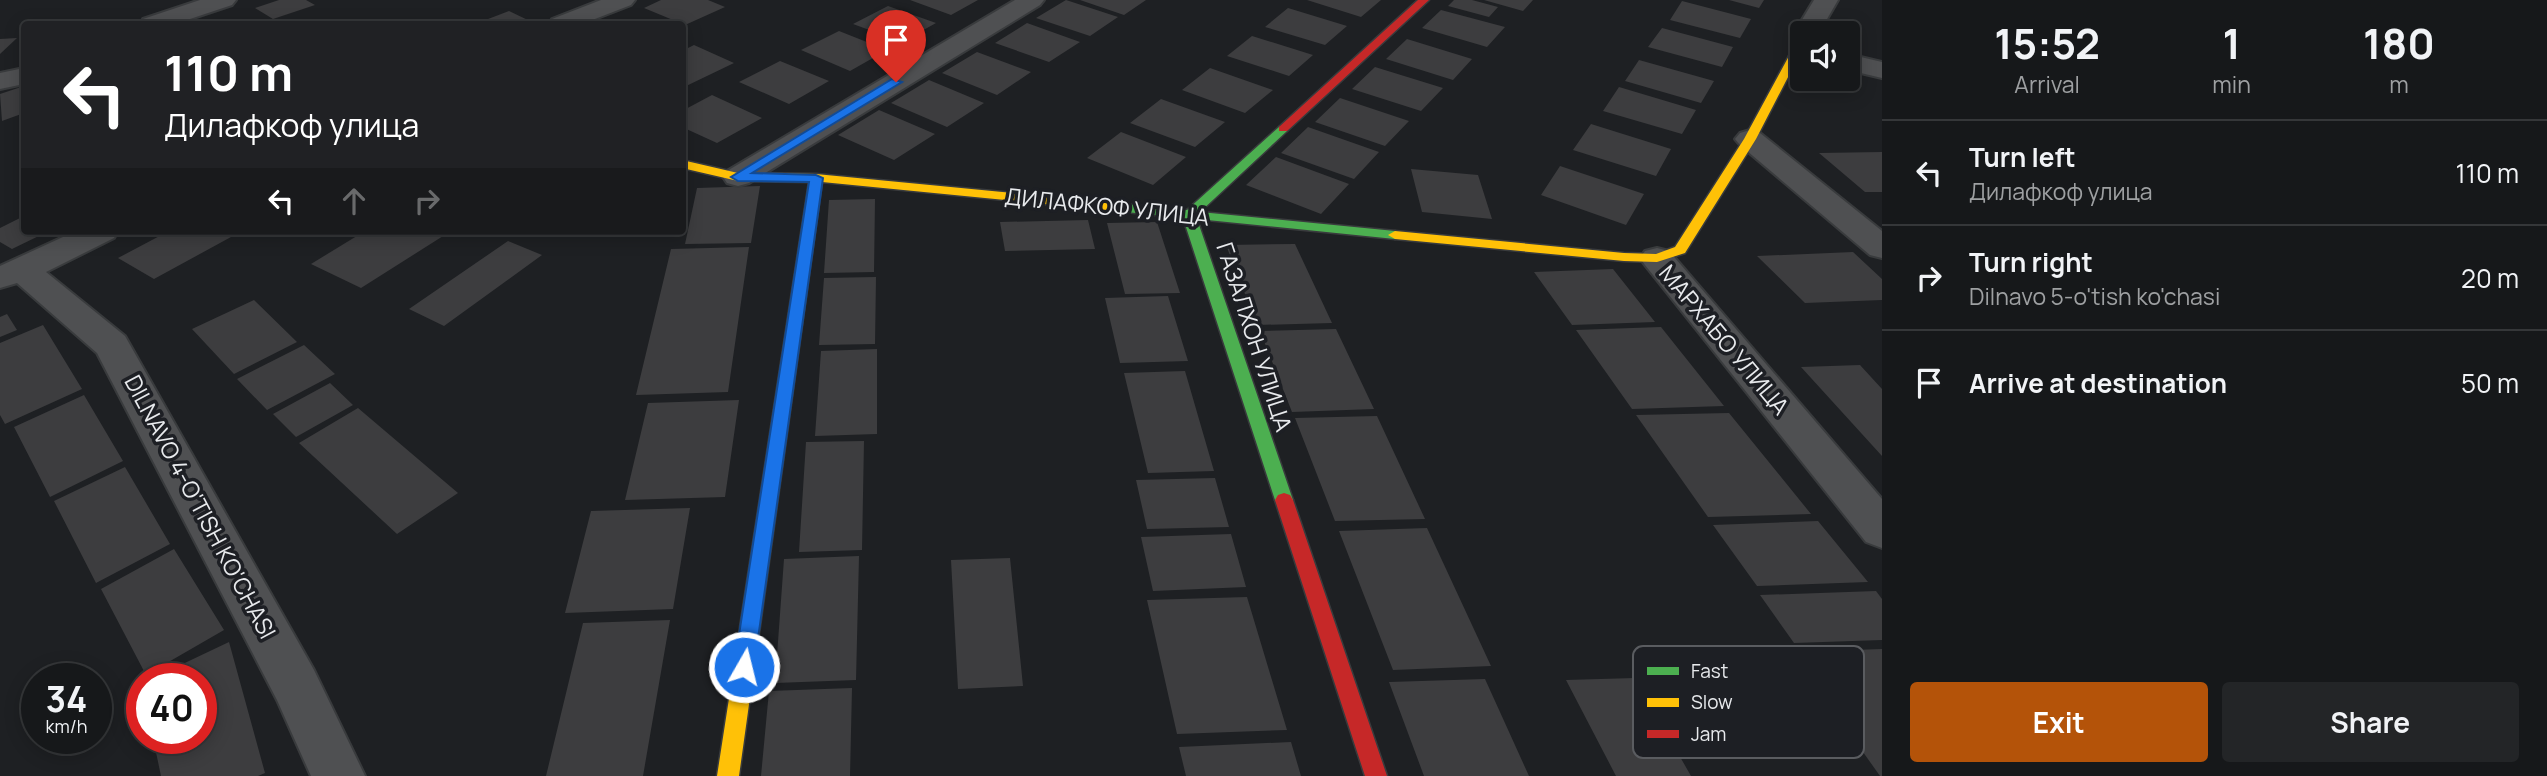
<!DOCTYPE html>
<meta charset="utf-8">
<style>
:root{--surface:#16181a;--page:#232527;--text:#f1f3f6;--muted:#9ea0a2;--line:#353739;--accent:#b45309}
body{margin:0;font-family:Manrope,sans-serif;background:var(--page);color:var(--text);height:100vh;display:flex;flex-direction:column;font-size:26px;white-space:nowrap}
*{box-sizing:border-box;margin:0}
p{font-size:23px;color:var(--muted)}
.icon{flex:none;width:38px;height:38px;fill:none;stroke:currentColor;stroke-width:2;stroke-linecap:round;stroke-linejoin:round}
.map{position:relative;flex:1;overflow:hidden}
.side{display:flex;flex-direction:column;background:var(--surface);width:665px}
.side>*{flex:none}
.hud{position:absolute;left:21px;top:21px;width:665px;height:214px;border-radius:7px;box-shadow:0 4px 18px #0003,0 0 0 2px var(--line);background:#202124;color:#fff;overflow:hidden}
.tools{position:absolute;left:1790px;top:21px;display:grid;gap:14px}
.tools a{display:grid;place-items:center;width:70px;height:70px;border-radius:7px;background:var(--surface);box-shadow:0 4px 18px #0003,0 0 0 2px var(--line);font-size:35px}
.speed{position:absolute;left:21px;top:663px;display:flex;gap:14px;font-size:35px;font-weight:700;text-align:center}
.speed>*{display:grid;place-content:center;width:91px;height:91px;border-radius:50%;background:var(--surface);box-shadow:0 4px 18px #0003,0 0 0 2px var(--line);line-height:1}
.speed small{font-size:18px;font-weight:400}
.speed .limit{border:10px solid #d22;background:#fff;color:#111}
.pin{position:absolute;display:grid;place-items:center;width:60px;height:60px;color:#fff;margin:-72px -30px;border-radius:50% 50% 50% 0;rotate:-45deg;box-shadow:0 0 7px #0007}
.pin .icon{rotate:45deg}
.me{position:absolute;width:77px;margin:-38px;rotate:8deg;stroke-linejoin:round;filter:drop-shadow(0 0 5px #0008)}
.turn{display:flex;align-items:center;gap:24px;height:147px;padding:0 28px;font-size:32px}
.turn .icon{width:91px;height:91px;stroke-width:2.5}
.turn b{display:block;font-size:49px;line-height:60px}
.lanes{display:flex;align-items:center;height:66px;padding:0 28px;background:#0003;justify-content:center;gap:35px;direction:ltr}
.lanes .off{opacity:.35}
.eta{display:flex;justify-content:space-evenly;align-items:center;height:119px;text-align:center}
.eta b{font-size:42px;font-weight:700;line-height:49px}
.cta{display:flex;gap:14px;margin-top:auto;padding:14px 28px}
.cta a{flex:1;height:80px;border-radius:7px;background:var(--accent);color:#fff;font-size:28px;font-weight:700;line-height:80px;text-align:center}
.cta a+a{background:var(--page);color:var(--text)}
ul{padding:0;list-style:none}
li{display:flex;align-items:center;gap:21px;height:105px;padding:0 28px;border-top:2px solid var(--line)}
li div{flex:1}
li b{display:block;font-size:26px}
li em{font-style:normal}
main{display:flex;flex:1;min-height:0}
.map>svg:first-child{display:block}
</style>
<main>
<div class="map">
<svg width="1882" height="776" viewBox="0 0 1882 776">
<rect width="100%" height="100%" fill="#1e2023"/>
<path fill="#3d3d3f" d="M279 0H306L315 5 273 19 255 8Z
M661 0H708L725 7 685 25 644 8Z
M910 0H978L951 15Z
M1066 0 1118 17 1090 36 1036 18Z
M1080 0H1146L1124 15Z
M1307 0H1381L1361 17Z
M1454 0H1472L1498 7 1489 17 1448 6Z
M1484 0H1533L1523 11Z
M1729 0H1764L1759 8Z
M1682 1 1751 19 1740 38 1670 20Z
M888 6 936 23 902 42 853 24Z
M1288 8 1347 26 1325 45 1265 27Z
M1441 10 1505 27 1487 47 1422 28Z
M509 11 532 22 525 24H475Z
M1027 23 1080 42 1049 62 995 43Z
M1662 28 1733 47 1722 67 1648 47Z
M839 31 887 50 850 71 801 50Z
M1252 36 1313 55 1289 76 1227 56Z
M17 38 0 54V39Z
M1407 39 1472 59 1453 80 1386 59Z
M694 45 734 63 682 88V51Z
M977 52 1031 72 997 95 942 73Z
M1639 60 1714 81 1701 103 1625 81Z
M780 61 829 81 789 104 739 82Z
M1375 67 1443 88 1421 111 1352 89Z
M1210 68 1273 90 1245 113 1182 90Z
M929 80 984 103 947 127 891 103Z
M24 86V113L2 121 0 94Z
M1619 87 1696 110 1682 134 1603 111Z
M712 95 762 118 717 143 682 127V111Z
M1340 98 1409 121 1385 146 1315 122Z
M1161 99 1225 122 1195 147 1130 123Z
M879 110 935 134 894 160 838 135Z
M1591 124 1671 149 1656 176 1573 150Z
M1308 127 1379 152 1354 179 1281 153Z
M1121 132 1186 157 1153 185 1087 158Z
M1882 152V192H1865L1819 153Z
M1276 157 1349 184 1321 214 1246 185Z
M1560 166 1644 194 1626 225 1541 195Z
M1411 169 1478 175 1492 219 1422 212Z
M760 186 751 243 685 244 697 188Z
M875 199 874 272 824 273 829 200Z
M24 216V231H49L12 249 0 242V228Z
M1088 220 1095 249 1005 251 1000 222Z
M1157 222 1180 293 1125 294 1107 223Z
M169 231H242L154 279 118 258Z
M365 231H451L361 288 311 264Z
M508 241 542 255 444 326 409 309Z
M1295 244 1332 323 1257 325 1226 245Z
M749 247 728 392 636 395 671 249Z
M1853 252 1882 279V300L1805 303 1757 256Z
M1613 269 1655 322 1572 325 1534 272Z
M876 277 875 344 819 345 824 278Z
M1168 296 1188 361 1120 363 1105 298Z
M254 300 297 342 234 374 192 329Z
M7 314 17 330 0 337V317Z
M43 325 82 389 5 424 0 415V343Z
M1661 327 1724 406 1632 409 1576 330Z
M1336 329 1374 409 1292 412 1260 331Z
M304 345 335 374 267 410 237 379Z
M877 349V434L815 436 821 351Z
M1860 365 1882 389V456L1801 367Z
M1185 371 1214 471 1148 473 1124 373Z
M330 383 353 405 296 437 273 414Z
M84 395 123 461 50 497 14 427Z
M739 400 725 497 625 500 648 403Z
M358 408 458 493 397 534 299 443Z
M1729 413 1811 514 1708 517 1636 415Z
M1377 416 1425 519 1335 521 1295 418Z
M864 441 862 550 799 552 806 442Z
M125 467 170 544 96 583 54 501Z
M1215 478 1229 527 1147 529 1136 480Z
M690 508 673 609 565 613 591 511Z
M1818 521 1868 582 1757 586 1713 525Z
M1427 528 1491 666 1393 670 1339 531Z
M1231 534 1246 587 1153 591 1141 537Z
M174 549 224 630 146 675 101 589Z
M859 556 856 680 775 683 784 559Z
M1010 558 1023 686 958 689 951 560Z
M1876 591 1882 599V640L1794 643 1760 595Z
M1247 597 1287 730 1177 734 1147 600Z
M670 620 643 776H546L583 623Z
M229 642 265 773 258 776H161L153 738H201V679H151Z
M1882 649V776H1880L1792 652Z
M1635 678 1691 776H1616L1566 680Z
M1485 679 1529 776H1424L1389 682Z
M852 688 850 776H761L769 691Z
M1291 742 1301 776H1186L1179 747Z"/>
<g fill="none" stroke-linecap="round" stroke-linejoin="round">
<g stroke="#393b3d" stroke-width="4">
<path id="street" d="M200 0H236L232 5 175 24H140L143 19Z
M601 0H635L631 5 582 24H549L552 19Z
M1015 0H1044L1040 5 749 183 738 186 727 183 723 177 727 171Z
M1814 0H1838L1819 33H1802V39L1798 38 1794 33Z
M1848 54 1882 62V78L1848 70Z
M24 68V84L0 89V73Z
M1750 130 1760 133 1882 231V258L1870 255 1740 145 1735 139 1740 133Z
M76 231H118L114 238 46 272 125 336 314 670 365 776H311L277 700 97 353 17 283 0 288V266Z
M1657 248 1669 251 1882 499V548L1866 542 1645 265 1640 258 1645 251Z"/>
</g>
<g stroke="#393b3d" stroke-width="3">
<path id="fast" d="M1283 125 1287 127V131L1200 212 1395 231 1402 235 1395 239 1197 219 1293 500 1290 505 1284 507 1278 505 1275 500 1183 218 1126 212 1120 208 1126 204 1187 210 1279 127Z"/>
</g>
<g stroke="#393b3d" stroke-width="3">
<path id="slow" d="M1802 38V50L1756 139 1685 253 1657 262 1624 261 1395 239 1388 235 1395 231 1624 253 1656 254 1675 247 1744 139 1797 41Z
M682 160 738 173 816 174 1126 204 1132 208 1126 212 822 182 739 776H717L809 182 738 181 682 168Z"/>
</g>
<g stroke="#393b3d" stroke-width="3">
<path id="jam" d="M1418 0H1429L1287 131H1279V127Z
M1284 493 1290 495 1293 500 1387 776H1365L1275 500 1278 495Z"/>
</g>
<use href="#street" fill="#4f5052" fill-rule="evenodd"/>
<use href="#fast" fill="#4caf50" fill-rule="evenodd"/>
<use href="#slow" fill="#ffc107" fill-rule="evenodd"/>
<use href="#jam" fill="#c62828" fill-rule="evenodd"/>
</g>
<path fill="#1a73e8" stroke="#114b97" stroke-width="2" d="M892 79 902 82 752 173 816 175 823 178 754 667 751 674 744 676 737 674 734 667 809 182 738 181 731 177Z"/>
<g text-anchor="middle" stroke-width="7" stroke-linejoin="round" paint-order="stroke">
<g font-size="23" fill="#e8eaed" stroke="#1d1f24">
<text transform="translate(1107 207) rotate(6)" y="8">ДИЛАФКОФ УЛИЦА</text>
<text transform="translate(1254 337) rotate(72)" y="8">ГАЗАЛХОН УЛИЦА</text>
<text transform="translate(1724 340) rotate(50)" y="8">МАРХАБО УЛИЦА</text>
<text transform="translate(200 507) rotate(62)" y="8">DILNAVO 4-O'TISH KO'CHASI</text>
</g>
</g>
<rect x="1633" y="646" width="231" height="112" rx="10" fill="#1d1f24" stroke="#5a5c60" stroke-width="2"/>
<rect x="1647" y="667" width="32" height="8" fill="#4caf50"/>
<rect x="1647" y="698" width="32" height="9" fill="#ffc107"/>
<rect x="1647" y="730" width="32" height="8" fill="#c62828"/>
<g font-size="19" fill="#e8eaed">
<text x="1691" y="678">Fast</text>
<text x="1691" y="709">Slow</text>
<text x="1691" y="741">Jam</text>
</g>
</svg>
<div class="tools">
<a><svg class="icon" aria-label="sound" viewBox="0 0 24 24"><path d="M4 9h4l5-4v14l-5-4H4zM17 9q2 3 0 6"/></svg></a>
</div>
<div class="speed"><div>34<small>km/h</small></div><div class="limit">40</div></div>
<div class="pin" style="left:896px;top:82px;background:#d93025"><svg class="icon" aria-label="arrive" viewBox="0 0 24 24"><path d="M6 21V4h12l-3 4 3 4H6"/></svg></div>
<svg class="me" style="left:744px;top:667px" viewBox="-20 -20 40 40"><circle r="17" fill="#1a73e8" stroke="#fff" stroke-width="3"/><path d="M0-11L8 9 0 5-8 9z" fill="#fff"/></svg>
<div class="hud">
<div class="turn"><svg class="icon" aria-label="left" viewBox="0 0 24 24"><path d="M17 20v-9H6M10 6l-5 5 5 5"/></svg><div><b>110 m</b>Дилафкоф улица</div></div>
<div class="lanes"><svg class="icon" aria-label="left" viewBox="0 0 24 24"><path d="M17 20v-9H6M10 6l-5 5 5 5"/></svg><svg class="icon off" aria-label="ahead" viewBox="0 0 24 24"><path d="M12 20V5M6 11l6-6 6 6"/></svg><svg class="icon off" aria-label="right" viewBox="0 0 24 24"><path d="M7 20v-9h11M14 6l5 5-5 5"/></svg></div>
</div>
</div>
<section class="side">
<div class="eta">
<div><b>15:52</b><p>Arrival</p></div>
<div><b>1</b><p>min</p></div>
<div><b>180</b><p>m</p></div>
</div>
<ul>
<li><svg class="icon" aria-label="left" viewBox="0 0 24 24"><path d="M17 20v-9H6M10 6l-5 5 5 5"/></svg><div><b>Turn left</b><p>Дилафкоф улица</p></div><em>110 m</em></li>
<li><svg class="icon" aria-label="right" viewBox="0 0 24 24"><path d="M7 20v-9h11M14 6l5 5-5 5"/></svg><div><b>Turn right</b><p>Dilnavo 5-o'tish ko'chasi</p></div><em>20 m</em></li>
<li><svg class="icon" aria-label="arrive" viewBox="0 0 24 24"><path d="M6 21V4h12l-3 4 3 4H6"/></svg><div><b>Arrive at destination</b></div><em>50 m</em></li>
</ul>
<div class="cta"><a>Exit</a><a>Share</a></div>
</section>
</main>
